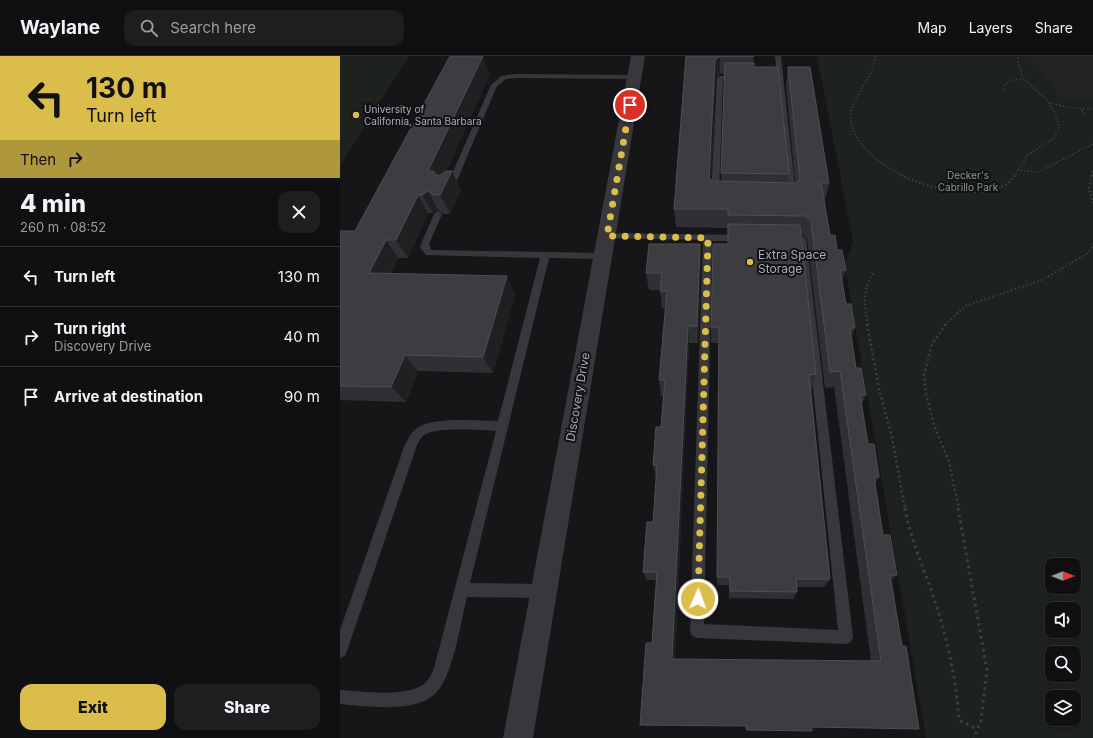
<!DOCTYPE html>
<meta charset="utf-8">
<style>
:root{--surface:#101012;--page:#1e1e20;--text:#f1f3f6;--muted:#9c9d9f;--line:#303032;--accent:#dbbd4b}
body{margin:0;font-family:Inter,sans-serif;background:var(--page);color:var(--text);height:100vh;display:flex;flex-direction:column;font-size:15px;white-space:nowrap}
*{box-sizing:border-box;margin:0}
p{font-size:13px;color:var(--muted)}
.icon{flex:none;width:22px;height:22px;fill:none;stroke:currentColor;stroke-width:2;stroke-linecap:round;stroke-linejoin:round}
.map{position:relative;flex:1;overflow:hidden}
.details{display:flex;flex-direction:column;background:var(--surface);width:340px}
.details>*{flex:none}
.guide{background:#dbbd4b;color:#111;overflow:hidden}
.needle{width:26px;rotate:90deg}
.controls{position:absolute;left:705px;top:502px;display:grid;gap:8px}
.controls a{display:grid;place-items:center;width:36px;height:36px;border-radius:8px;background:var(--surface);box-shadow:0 2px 6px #0003,0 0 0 1px var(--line);font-size:20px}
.pin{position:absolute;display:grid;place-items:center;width:34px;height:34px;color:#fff;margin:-17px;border:2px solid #fff;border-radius:50%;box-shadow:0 1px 4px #0007}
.me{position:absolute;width:44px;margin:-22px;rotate:2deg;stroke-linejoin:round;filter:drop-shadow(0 0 3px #0008)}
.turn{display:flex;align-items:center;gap:14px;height:84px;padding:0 20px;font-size:18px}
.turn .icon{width:52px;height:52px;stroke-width:2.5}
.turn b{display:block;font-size:28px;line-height:34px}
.then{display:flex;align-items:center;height:38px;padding:0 20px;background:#0003;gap:8px;font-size:15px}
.round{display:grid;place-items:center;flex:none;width:42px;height:42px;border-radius:12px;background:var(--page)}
.summary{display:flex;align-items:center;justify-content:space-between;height:68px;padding:0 20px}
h1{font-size:24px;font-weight:800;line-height:30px}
.cta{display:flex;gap:8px;margin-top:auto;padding:8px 20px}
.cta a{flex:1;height:46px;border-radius:12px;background:var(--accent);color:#111;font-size:16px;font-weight:800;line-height:46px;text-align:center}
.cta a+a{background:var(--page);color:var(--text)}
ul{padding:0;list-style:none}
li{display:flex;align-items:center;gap:12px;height:60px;padding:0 20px;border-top:1px solid var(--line)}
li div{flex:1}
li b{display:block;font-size:15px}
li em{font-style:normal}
header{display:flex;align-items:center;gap:24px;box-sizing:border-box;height:56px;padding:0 20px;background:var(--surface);border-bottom:1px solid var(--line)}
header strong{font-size:19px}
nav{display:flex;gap:22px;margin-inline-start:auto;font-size:14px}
.search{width:280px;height:36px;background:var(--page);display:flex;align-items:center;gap:10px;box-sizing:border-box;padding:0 14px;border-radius:12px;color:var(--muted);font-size:15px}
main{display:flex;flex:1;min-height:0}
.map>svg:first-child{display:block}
</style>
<header>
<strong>Waylane</strong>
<div class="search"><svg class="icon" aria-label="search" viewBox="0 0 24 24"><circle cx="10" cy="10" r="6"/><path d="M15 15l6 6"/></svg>Search here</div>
<nav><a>Map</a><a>Layers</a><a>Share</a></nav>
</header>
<main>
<section class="details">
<div class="guide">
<div class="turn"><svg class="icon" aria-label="left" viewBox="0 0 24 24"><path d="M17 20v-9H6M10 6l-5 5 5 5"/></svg><div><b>130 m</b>Turn left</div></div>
<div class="then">Then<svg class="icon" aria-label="right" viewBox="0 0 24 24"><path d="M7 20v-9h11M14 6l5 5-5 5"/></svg></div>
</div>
<div class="summary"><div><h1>4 min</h1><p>260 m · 08:52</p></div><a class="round"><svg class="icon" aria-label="close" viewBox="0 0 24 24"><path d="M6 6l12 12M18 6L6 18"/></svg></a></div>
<ul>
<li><svg class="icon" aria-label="left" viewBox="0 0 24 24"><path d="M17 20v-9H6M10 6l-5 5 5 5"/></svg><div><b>Turn left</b></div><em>130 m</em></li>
<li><svg class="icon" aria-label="right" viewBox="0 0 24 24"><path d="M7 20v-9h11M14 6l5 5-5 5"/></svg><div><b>Turn right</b><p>Discovery Drive</p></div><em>40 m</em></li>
<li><svg class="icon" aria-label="arrive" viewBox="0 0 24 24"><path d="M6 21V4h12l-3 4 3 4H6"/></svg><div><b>Arrive at destination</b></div><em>90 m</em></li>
</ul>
<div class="cta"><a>Exit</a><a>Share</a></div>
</section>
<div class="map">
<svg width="753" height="682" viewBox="0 0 753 682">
<rect width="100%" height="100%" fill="#161618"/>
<path fill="#232225" d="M688 0H753V43L723 45Z"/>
<path fill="#1d221e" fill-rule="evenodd" d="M0 0H69L0 110Z
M477 0H688L723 45 753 43V682H586L505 210 513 185ZM712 509H734V531H712ZM712 553H734V575H712ZM712 597H734V619H712ZM712 641H734V663H712Z"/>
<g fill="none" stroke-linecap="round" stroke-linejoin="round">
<path stroke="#3e3f43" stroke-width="1.5" stroke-dasharray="1.5 2" stroke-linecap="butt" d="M535 0C534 20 523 27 515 44 498 78 536 106 563 120
M664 34 665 29 672 24 683 23
M709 47 731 52 753 53
M742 54 745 59
M677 114 698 116 753 88
M674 120 688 99 713 83 718 75 719 70 715 57 706 43 686 25 681 18 677 0
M752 120 753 114"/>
<path stroke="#3e3f43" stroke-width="2" stroke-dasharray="1.5 2.5" stroke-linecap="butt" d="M561 119C588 133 655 150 675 119
M752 119 749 132 753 147
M528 269C524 249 522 233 534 216
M605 269 625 250 702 224 748 197 753 190"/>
<path stroke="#3e3f43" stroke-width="2.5" stroke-dasharray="2 3" stroke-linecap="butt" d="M527 268 539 333 552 381 565 453
M606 268 592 288 584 319 586 338 594 369 609 406 619 453"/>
<path stroke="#3e3f43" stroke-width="3" stroke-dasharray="2.5 4" stroke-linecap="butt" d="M565 452C570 481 582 508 592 536 606 578 616 620 619 664L637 673
M618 452 647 614 641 664 634 682"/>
<path fill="#38383c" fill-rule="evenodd" d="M435 0H441L456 141 452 144 448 141Z
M176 18 294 19 297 21 294 23 176 22 166 23 157 30 113 134 109 137 106 136 105 134 151 29 161 20Z
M380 20H398L401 22 398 24H383L379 139 375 142 371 139 377 22Z
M98 155 102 158 89 188 91 194 263 197 268 200 263 203 209 202 130 527 204 528 209 530 211 535 209 540 204 542 127 541C121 565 113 620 96 637 75 658 27 650 0 648V634C22 635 65 642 84 628 89 624 92 617 94 612L156 375C141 374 96 371 84 379 80 382 78 387 76 392L7 595 5 600 0 602V574L64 391C67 385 70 377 76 373 91 360 139 365 158 365L200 202 86 199 80 192 81 188 94 158Z
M267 177 402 179 406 182 402 185H372L364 568 498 574 458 186H447L443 183C447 178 462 178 466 183L513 581 511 586 506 588 357 582 352 580 350 575 363 184 264 182 263 180 264 178Z"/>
<path fill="#38383c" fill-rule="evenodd" d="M291 0H305L193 682H163Z"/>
</g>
<path fill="#302f33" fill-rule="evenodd" d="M346 0H414L413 7 414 11 449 118 448 127H455V126L446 29 448 11 489 127 485 145H484L490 179 497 194 506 214 502 225 506 248 515 272 511 281 516 312 526 339 522 348 528 388 539 421 535 428 543 479 557 519 551 524 562 590 472 671 407 674H405V670L312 587 316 524H307L303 516 313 466 316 421 313 409 321 371 323 340H321L319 324 325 252H322L320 234H309L306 217 360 188 361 206 358 287H349L335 604 531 605 494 331 485 332 467 183 462 178H461L476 318 472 333 471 334 490 523 484 531H457V536L453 543 389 542V529H377L378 287H371V271L388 188V177L387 172 336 171 334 153ZM380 18H384L381 125H372L371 123 376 22Z
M150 18 106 115H112L121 134 110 158H103L98 154 93 157H88L68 202H58L51 218 175 238 153 317 78 315 66 346 0 344V345V175H15Z"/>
<path fill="#202022" d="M143 0 150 18 101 128 112 115 121 134 110 158 88 115Z
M380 0V18L376 22 370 141 369 122 375 4Z
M88 135 98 154 93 157 82 139Z
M78 139 88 157 68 202 56 184Z
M46 184 58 202 42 235 29 217Z
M360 188 361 206 358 287 357 270Z
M167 220 175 238 153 317 143 301Z
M348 270 349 287 335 607 332 603Z
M65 299 78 315 66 346 51 331Z"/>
<path fill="#3d3d41" stroke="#4e4e53" d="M110 0H143L88 115H94L95 118 99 120 106 115H112L100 139H94L88 135 82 139H78L56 184H46L29 217 167 220 143 301 65 299 51 331 0 330V175H15Z
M346 0H414H380L375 4 369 122 372 125 455 127 460 124 448 11H470L489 127H481L490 179H495L497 194H502L506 214H500L506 248H511L515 272H510L516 312H521L526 339H520L528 388H534L539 421H534L543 479H550L557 519H550L562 590H566L579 673 472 671V675L407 674V670L300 669 306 587H312L317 516H303L307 466H313L317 409H313L316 371H321L325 324H319L327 235H320L322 217H306L309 188H360L357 270H348L332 603 541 605 500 315 490 316 471 165 465 160 388 159V153H334Z
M385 7H414V11H438L449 118 381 117Z
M388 168 460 169 476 318 469 319 490 523H456L457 536 390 535V521H377L379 271H371L373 188H388Z"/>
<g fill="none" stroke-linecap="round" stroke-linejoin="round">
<path stroke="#dbbd4b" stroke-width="7" stroke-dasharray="0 12.6" d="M290 49 267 180 368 182 358 543"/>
</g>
<g fill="#dbbd4b" stroke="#111113" stroke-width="1.5">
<circle cx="16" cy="59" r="4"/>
<circle cx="410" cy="206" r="4"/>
</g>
<g text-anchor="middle" stroke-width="4" stroke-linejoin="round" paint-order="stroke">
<g font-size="10" fill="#aaacb6" stroke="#111113" text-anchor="start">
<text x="24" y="57">University of<tspan x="24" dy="12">California, Santa Barbara</tspan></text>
</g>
<g font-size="10" fill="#839f89" stroke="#111113">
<text x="628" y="123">Decker's<tspan x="628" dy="12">Cabrillo Park</tspan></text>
</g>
<g font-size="12" fill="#aaacb6" stroke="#111113" text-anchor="start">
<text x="418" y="203">Extra Space<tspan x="418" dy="14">Storage</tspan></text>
</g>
<g font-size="12" fill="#aaacb6" stroke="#111113">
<text transform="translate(238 341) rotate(-80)" y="4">Discovery Drive</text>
</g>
</g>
</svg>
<div class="controls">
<a><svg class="needle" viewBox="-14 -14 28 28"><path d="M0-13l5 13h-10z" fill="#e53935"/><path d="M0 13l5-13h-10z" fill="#9c9d9f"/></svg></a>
<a><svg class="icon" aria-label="sound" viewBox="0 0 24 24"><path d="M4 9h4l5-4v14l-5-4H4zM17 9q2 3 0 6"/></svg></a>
<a><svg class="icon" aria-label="search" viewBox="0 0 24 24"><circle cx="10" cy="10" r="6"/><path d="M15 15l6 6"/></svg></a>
<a><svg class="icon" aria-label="layers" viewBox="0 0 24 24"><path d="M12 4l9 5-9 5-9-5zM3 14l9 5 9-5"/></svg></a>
</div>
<div class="pin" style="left:290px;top:49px;background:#d93025"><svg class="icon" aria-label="arrive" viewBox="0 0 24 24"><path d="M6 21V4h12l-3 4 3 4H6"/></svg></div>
<svg class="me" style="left:358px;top:543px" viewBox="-20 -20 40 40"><circle r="17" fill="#dbbd4b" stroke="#fff" stroke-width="3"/><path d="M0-11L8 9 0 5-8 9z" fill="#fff"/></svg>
</div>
</main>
